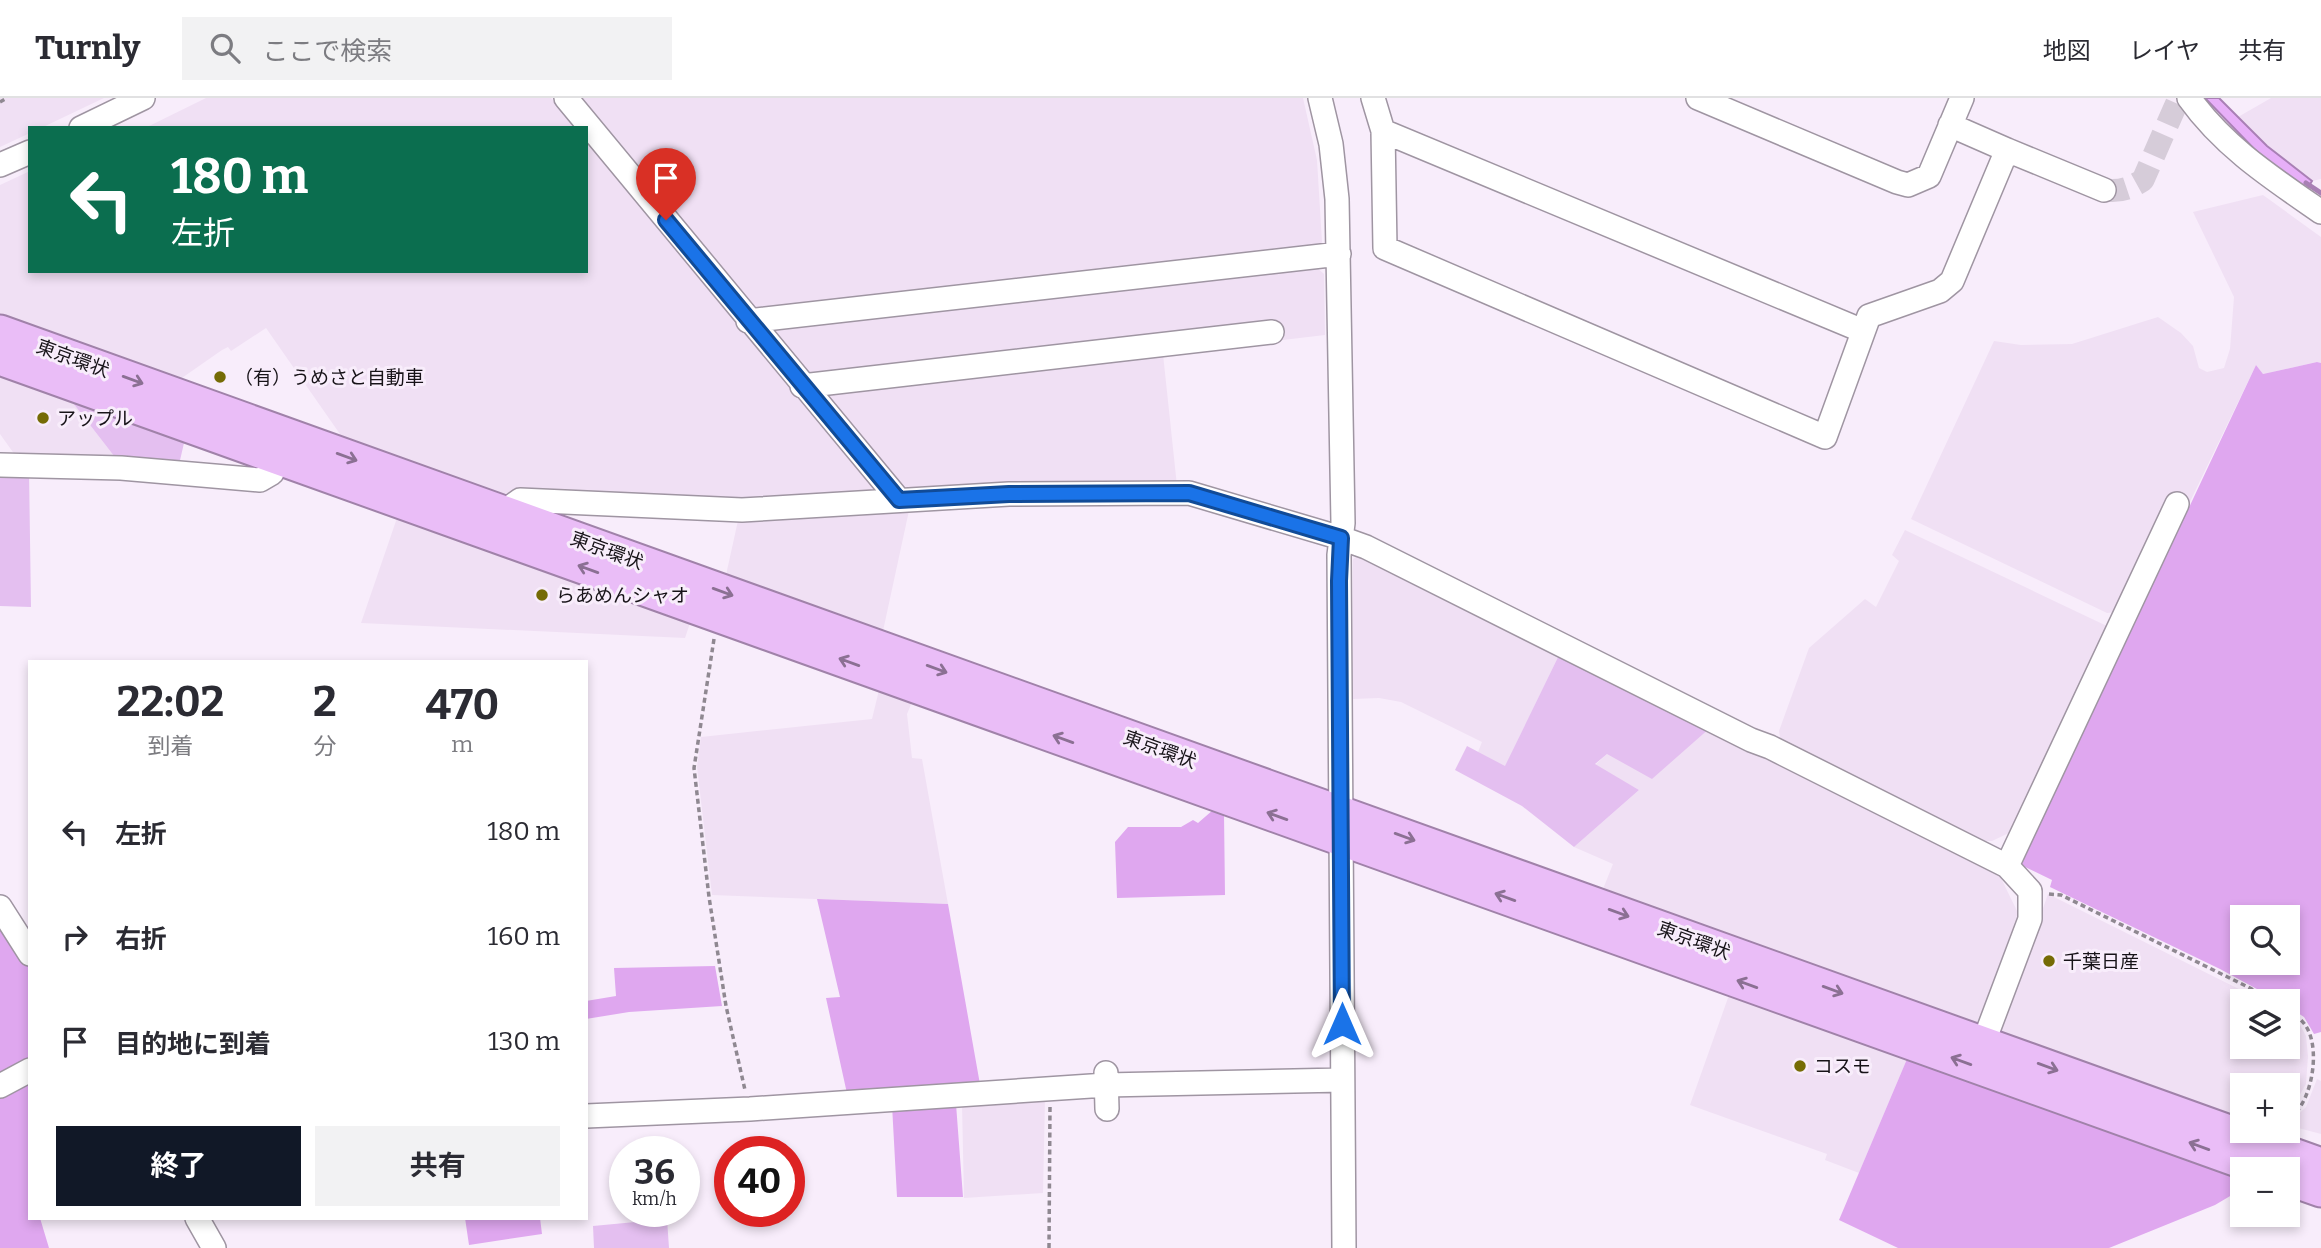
<!DOCTYPE html>
<html lang="ja">
<meta charset="utf-8">
<style>
:root{--surface:#fff;--page:#f2f2f3;--text:#2b2b33;--muted:#7c7c81;--line:#e1e1e2;--accent:#111827}
body{margin:0;font-family:Bitter,"Noto Sans JP",serif;background:var(--page);color:var(--text);height:100vh;display:flex;flex-direction:column;font-size:26px;white-space:nowrap}
*{box-sizing:border-box;margin:0}
p{font-size:23px;color:var(--muted)}
.icon{flex:none;width:38px;height:38px;fill:none;stroke:currentColor;stroke-width:2;stroke-linecap:round;stroke-linejoin:round}
.map{position:relative;flex:1;overflow:hidden}
.drawer{position:absolute;left:28px;top:562px;width:560px;height:560px;display:flex;flex-direction:column;background:var(--surface);border-radius:0px;box-shadow:0 4px 10px #0003}
.drawer>*{flex:none}
.guide{position:absolute;left:28px;top:28px;width:560px;height:147px;border-radius:0px;box-shadow:0 4px 10px #0003;background:#0b6e4f;color:#fff;overflow:hidden}
.tools{position:absolute;left:2230px;top:807px;display:grid;gap:14px}
.tools a{display:grid;place-items:center;width:70px;height:70px;border-radius:0px;background:var(--surface);box-shadow:0 4px 10px #0003;font-size:35px}
.speed{position:absolute;left:609px;top:1038px;display:flex;gap:14px;font-size:35px;font-weight:700;text-align:center}
.speed>*{display:grid;place-content:center;width:91px;height:91px;border-radius:50%;background:var(--surface);box-shadow:0 4px 10px #0003;line-height:1}
.speed small{font-size:18px;font-weight:400}
.speed .limit{border:10px solid #d22;background:#fff;color:#111}
.pin{position:absolute;display:grid;place-items:center;width:60px;height:60px;color:#fff;margin:-72px -30px;border-radius:50% 50% 50% 0;rotate:-45deg;box-shadow:0 0 7px #0007}
.pin .icon{rotate:45deg}
.me{position:absolute;width:77px;margin:-38px;rotate:0deg;stroke-linejoin:round;filter:drop-shadow(0 0 5px #0008)}
.turn{display:flex;align-items:center;gap:24px;height:147px;padding:0 28px;font-size:32px}
.turn .icon{width:91px;height:91px;stroke-width:2.5}
.turn b{display:block;font-size:49px;line-height:60px}
.eta{display:flex;justify-content:space-evenly;align-items:center;height:119px;text-align:center}
.eta b{font-size:42px;font-weight:700;line-height:49px}
.button{display:flex;gap:14px;margin-top:auto;padding:14px 28px}
.button a{flex:1;height:80px;border-radius:0px;background:var(--accent);color:#fff;font-size:28px;font-weight:700;line-height:80px;text-align:center}
.button a+a{background:var(--page);color:var(--text)}
ul{padding:0;list-style:none}
li{display:flex;align-items:center;gap:21px;height:105px;padding:0 28px}
li div{flex:1}
li b{display:block;font-size:26px}
li em{font-style:normal}
header{display:flex;align-items:center;gap:42px;box-sizing:border-box;height:98px;padding:0 35px;background:var(--surface);border-bottom:2px solid var(--line)}
header strong{font-size:33px}
nav{display:flex;gap:38px;margin-inline-start:auto;font-size:24px}
.search{width:490px;height:63px;background:var(--page);display:flex;align-items:center;gap:18px;box-sizing:border-box;padding:0 24px;border-radius:0px;color:var(--muted);font-size:26px}
.map>svg:first-child{display:block}
</style>
<header>
<strong>Turnly</strong>
<div class="search"><svg class="icon" aria-label="search" viewBox="0 0 24 24"><circle cx="10" cy="10" r="6"/><path d="M15 15l6 6"/></svg>ここで検索</div>
<nav><a>地図</a><a>レイヤ</a><a>共有</a></nav>
</header>
<div class="map">
<svg width="2321" height="1150" viewBox="0 0 2321 1150">
<rect width="100%" height="100%" fill="#f8edfb"/>
<path fill="#f0e0f4" d="M0 0H104L41 30H30V35L0 49Z
M206 0H551L576 30H145Z
M579 0H1303L1317 62 1322 144 1316 151 762 213 752 209Z
M2271 0H2321V81L2312 83 2267 48 2238 19Z
M586 43 874 390 870 399 748 406 496 395 342 339 266 230 231 253 228 249 222 252 179 282 0 218V87L30 73V173H586Z
M2263 97 2321 139V265L2317 264 2263 276 2256 267 2187 410 2168 401 2116 514 2107 515 1911 421 1994 243 2021 247 2072 246 2158 219 2181 235 2193 248 2199 270 2207 274 2224 270 2230 251 2234 199 2193 114Z
M1315 168 1324 176 1325 237 1163 256 1177 388 907 397 775 236 779 227Z
M0 279 73 305 121 367 20 364 0 336Z
M910 408 883 533 726 477 739 418Z
M397 420 690 525 685 540 361 525Z
M1905 432 2109 529 2011 734 1992 743H1980L1781 645 1779 633 1809 550 1865 501 1876 509 1899 463 1892 457Z
M1362 455 1561 553 1505 669 1478 654 1482 644 1401 604 1379 600 1353 601V461Z
M879 592 912 604 907 616 912 660 922 661 948 806 712 797 697 669 701 639 872 621Z
M1711 629 1997 772 2018 815 1979 925 1603 791 1613 766 1574 749 1639 692 1595 667 1607 656Z
M2048 796 2263 903H2242V948H2287V918L2299 925 2306 938 2308 958 2306 986 2295 1005 2287 1011V987H2242V1020L2000 933Z
M1729 897 1907 961 1859 1075 1825 1062 1827 1056 1690 1007Z
M2317 981 2321 983V1036L2287 1027 2306 1009Z
M1045 1001 1043 1095 964 1100 962 1006Z"/>
<path fill="#e4bff0" d="M73 305 184 345 178 371 121 367Z
M0 371 29 372 31 509 0 508Z
M1561 553 1711 629 1652 681 1607 656 1595 666 1639 692 1574 749 1522 708 1455 672 1467 648 1505 668Z
M667 1121 669 1150H594L593 1128Z"/>
<path fill="#dfa7ef" fill-rule="evenodd" d="M2317 264 2321 265V934L2314 936 2304 919 2287 908V903H2279L2220 871 2050 789 2052 782 2021 767 2256 267 2263 276ZM2242 819H2287V864H2242Z
M1213 712 1224 716 1225 797 1117 800 1115 744 1128 729H1181L1193 722 1198 725Z
M817 801 948 806 981 992 848 1000 826 900 840 899Z
M0 818 30 865V968L0 984Z
M715 868 722 908 629 914 586 921V903L616 898 614 870Z
M1907 961 2242 1081V1091L2215 1107 2109 1150H1898L1839 1122Z
M30 976V1120H40L49 1150H0V992Z
M956 1006 963 1099H897L892 1007Z
M465 1120H540L542 1136 469 1147Z"/>
<path fill="#e7aff8" stroke="#a980b5" stroke-width="2" d="M2205 0H2219L2267 48 2312 83 2307 91 2260 57Z"/>
<g fill="none" stroke-linecap="round" stroke-linejoin="round">
<path stroke="#a980b5" stroke-width="5" d="M2306 85 2321 95"/>
<path stroke="#d6ccd9" stroke-width="23" stroke-dasharray="23 11" stroke-linecap="butt" d="M2104 92C2120 94 2129 91 2143 82L2179 0"/>
<g stroke="#9f95a2" stroke-width="26">
<path id="minor" d="M566 0 899 402
M1320 0 1331 46 1337 101 1343 425 1339 457 1344 1150
M1373 0 1383 33 1385 150 1825 339 1869 218 1940 193 1952 183 2007 52 2104 92
M1698 0 1897 84 1908 87 1929 78 1962 0
M2189 0C2224 49 2272 80 2321 114
M1950 27 2007 52
M81 30 143 0
M1383 33 1863 233
M0 67 30 54
M748 223 1339 156
M802 288 1272 234
M0 367 121 370 260 382 272 375 282 346
M502 415 520 402 742 412 1009 396 1189 395 1341 440 1366 449 1751 642 1770 649 2007 768 2030 793V821L1983 946
M2007 768 2177 406
M0 809 30 856
M1106 975 1107 1011
M0 988 30 972
M586 1018 750 1011 1106 987 1342 982
M197 1120 214 1150"/>
</g>
<g stroke="#a082a9" stroke-width="37">
<path id="highway" d="M0 234 2321 1067
M0 260 2263 1071
M2287 1080 2321 1092"/>
</g>
<path stroke="#8f8891" stroke-width="3.5" stroke-dasharray="5 3.5" stroke-linecap="butt" d="M0 4 7 0
M714 541 694 670 709 799 726 908 745 992
M2049 796 2061 797 2250 890 2270 903
M2287 913C2291 916 2298 918 2301 922 2321 941 2314 989 2300 1009 2297 1014 2292 1016 2287 1019
M1049 1150 1050 1009"/>
<use href="#minor" stroke="#fff" stroke-width="23"/>
<use href="#highway" stroke="#eabdf7" stroke-width="33"/>
</g>
<defs><path id="oneway-shaft" d="M-6 0H5M1.5-3L5.5 0L1.5 3" fill="none" stroke-width="1.6" stroke-linecap="round" stroke-linejoin="round" transform="scale(1.75)"/></defs>
<g stroke="#8b7093">
<use href="#oneway-shaft" transform="translate(133 282) rotate(20)"/>
<use href="#oneway-shaft" transform="translate(347 359) rotate(20)"/>
<use href="#oneway-shaft" transform="translate(588 471) rotate(-160)"/>
<use href="#oneway-shaft" transform="translate(723 494) rotate(20)"/>
<use href="#oneway-shaft" transform="translate(849 564) rotate(-160)"/>
<use href="#oneway-shaft" transform="translate(937 571) rotate(20)"/>
<use href="#oneway-shaft" transform="translate(1063 641) rotate(-160)"/>
<use href="#oneway-shaft" transform="translate(1277 718) rotate(-160)"/>
<use href="#oneway-shaft" transform="translate(1405 739) rotate(20)"/>
<use href="#oneway-shaft" transform="translate(1505 799) rotate(-160)"/>
<use href="#oneway-shaft" transform="translate(1619 815) rotate(20)"/>
<use href="#oneway-shaft" transform="translate(1747 886) rotate(-160)"/>
<use href="#oneway-shaft" transform="translate(1833 892) rotate(20)"/>
<use href="#oneway-shaft" transform="translate(1961 963) rotate(-160)"/>
<use href="#oneway-shaft" transform="translate(2048 969) rotate(20)"/>
<use href="#oneway-shaft" transform="translate(2199 1048) rotate(-160)"/>
</g>
<g fill="none" stroke-linecap="round" stroke-linejoin="round">
<g stroke="#114b97" stroke-width="18">
<path id="route" d="M666 122 899 402 1009 396 1189 395 1341 440 1339 483 1342 926"/>
</g>
<use href="#route" stroke="#1a73e8" stroke-width="12"/>
</g>
<g fill="#756b05" stroke="#f8edfb" stroke-width="2.5">
<circle cx="220" cy="279" r="7"/>
<circle cx="43" cy="320" r="7"/>
<circle cx="542" cy="497" r="7"/>
<circle cx="2049" cy="863" r="7"/>
<circle cx="1800" cy="968" r="7"/>
</g>
<g text-anchor="middle" stroke-width="6" stroke-linejoin="round" paint-order="stroke">
<g font-size="19" fill="#171318" stroke="#f8edfb">
<text transform="translate(73 260) rotate(20)" y="7">東京環状</text>
<text transform="translate(607 452) rotate(20)" y="7">東京環状</text>
<text transform="translate(1160 651) rotate(20)" y="7">東京環状</text>
<text transform="translate(1694 842) rotate(20)" y="7">東京環状</text>
</g>
<g font-size="19" fill="#171318" stroke="#f8edfb" text-anchor="start">
<text x="234" y="286">（有）うめさと自動車</text>
<text x="57" y="327">アップル</text>
<text x="556" y="504">らあめんシャオ</text>
<text x="2063" y="870">千葉日産</text>
<text x="1814" y="975">コスモ</text>
</g>
</g>
</svg>
<div class="tools">
<a><svg class="icon" aria-label="search" viewBox="0 0 24 24"><circle cx="10" cy="10" r="6"/><path d="M15 15l6 6"/></svg></a>
<a><svg class="icon" aria-label="layers" viewBox="0 0 24 24"><path d="M12 4l9 5-9 5-9-5zM3 14l9 5 9-5"/></svg></a>
<a>+</a>
<a>−</a>
</div>
<div class="speed"><div>36<small>km/h</small></div><div class="limit">40</div></div>
<div class="pin" style="left:666px;top:122px;background:#d93025"><svg class="icon" aria-label="arrive" viewBox="0 0 24 24"><path d="M6 21V4h12l-3 4 3 4H6"/></svg></div>
<svg class="me" style="left:1342px;top:926px" viewBox="-20 -20 40 40"><path d="M0-17L14 15 0 8-14 15z" fill="#1a73e8" stroke="#fff" stroke-width="4"/></svg>
<div class="guide">
<div class="turn"><svg class="icon" aria-label="left" viewBox="0 0 24 24"><path d="M17 20v-9H6M10 6l-5 5 5 5"/></svg><div><b>180 m</b>左折</div></div>
</div>
<section class="drawer">
<div class="eta">
<div><b>22:02</b><p>到着</p></div>
<div><b>2</b><p>分</p></div>
<div><b>470</b><p>m</p></div>
</div>
<ul>
<li><svg class="icon" aria-label="left" viewBox="0 0 24 24"><path d="M17 20v-9H6M10 6l-5 5 5 5"/></svg><div><b>左折</b></div><em>180 m</em></li>
<li><svg class="icon" aria-label="right" viewBox="0 0 24 24"><path d="M7 20v-9h11M14 6l5 5-5 5"/></svg><div><b>右折</b></div><em>160 m</em></li>
<li><svg class="icon" aria-label="arrive" viewBox="0 0 24 24"><path d="M6 21V4h12l-3 4 3 4H6"/></svg><div><b>目的地に到着</b></div><em>130 m</em></li>
</ul>
<div class="button"><a>終了</a><a>共有</a></div>
</section>
</div>
